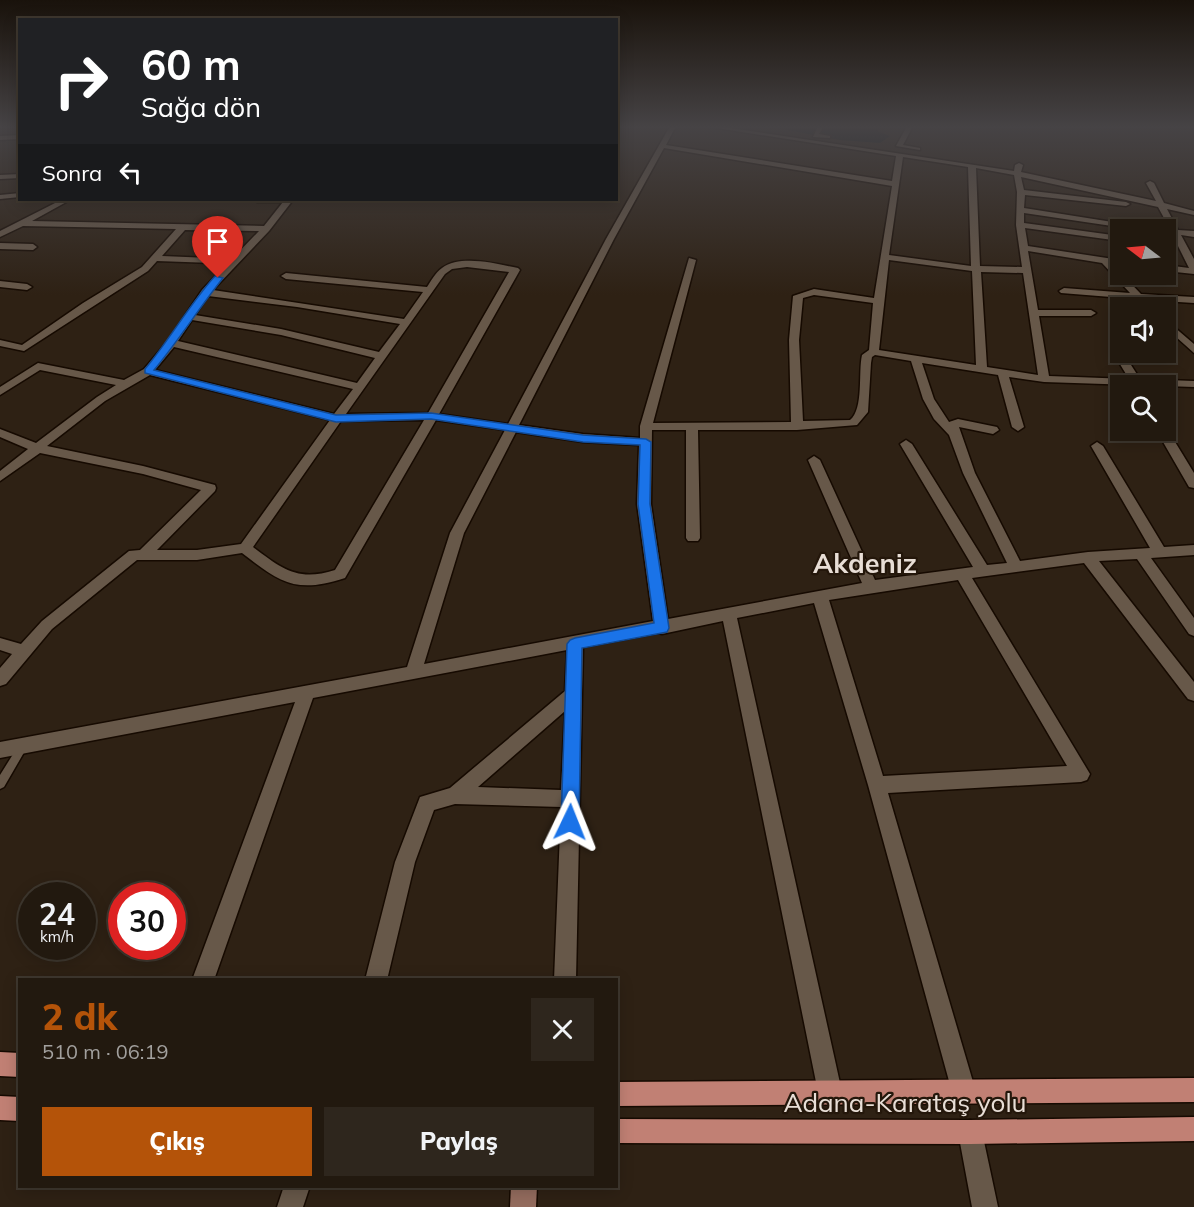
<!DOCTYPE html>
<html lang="tr">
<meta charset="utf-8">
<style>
:root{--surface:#22190f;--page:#2e261d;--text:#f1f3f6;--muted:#a2a09e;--line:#3f382f;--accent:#b45309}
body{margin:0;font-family:Mulish,sans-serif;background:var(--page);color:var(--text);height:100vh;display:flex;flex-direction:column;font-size:22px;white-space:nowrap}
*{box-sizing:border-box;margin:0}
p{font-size:20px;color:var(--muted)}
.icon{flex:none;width:33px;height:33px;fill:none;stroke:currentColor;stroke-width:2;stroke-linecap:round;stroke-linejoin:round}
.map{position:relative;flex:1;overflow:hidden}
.sheet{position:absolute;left:18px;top:978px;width:600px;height:210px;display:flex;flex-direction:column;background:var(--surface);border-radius:0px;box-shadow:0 3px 15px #0003,0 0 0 2px var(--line)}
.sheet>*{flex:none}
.top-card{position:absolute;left:18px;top:18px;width:600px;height:183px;border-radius:0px;box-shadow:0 3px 15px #0003,0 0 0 2px var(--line);background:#202124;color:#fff;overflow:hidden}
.needle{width:39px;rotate:286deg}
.tools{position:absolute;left:1110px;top:219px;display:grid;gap:12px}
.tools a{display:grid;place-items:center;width:66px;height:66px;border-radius:0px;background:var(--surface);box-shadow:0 3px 15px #0003,0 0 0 2px var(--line);font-size:30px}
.speed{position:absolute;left:18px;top:882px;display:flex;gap:12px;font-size:30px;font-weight:700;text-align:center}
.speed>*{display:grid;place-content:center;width:78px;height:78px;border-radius:50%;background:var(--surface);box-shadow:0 3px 15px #0003,0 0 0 2px var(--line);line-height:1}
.speed small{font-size:15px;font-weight:400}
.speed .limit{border:9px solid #d22;background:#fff;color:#111}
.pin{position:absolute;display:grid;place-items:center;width:51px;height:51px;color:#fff;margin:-62px -26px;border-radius:50% 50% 50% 0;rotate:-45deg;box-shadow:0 0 6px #0007}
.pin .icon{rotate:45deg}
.me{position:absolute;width:66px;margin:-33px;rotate:2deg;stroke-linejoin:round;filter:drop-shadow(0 0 4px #0008)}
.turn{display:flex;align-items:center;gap:21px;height:126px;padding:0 24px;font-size:27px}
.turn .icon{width:78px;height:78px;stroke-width:2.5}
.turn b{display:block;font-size:42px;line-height:51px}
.then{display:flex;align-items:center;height:57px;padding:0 24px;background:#0003;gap:12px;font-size:22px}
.round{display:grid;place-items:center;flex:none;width:63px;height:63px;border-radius:0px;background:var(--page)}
.head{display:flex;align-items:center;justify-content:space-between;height:102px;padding:0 24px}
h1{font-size:36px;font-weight:800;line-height:45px;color:var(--accent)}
.primary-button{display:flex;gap:12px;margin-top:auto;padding:12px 24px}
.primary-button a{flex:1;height:69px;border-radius:0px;background:var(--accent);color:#fff;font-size:24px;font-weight:800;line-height:69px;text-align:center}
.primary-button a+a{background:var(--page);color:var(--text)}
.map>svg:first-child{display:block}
</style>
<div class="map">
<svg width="1194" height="1207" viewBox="0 0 1194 1207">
<rect width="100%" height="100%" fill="#2e2114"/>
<path fill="#020f14" d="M783 126H881L877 131 890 136 880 143 840 140 782 129Z"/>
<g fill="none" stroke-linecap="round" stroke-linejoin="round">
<g stroke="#160a01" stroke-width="3">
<path id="service" d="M23 742 26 743 28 746 26 749 4 787 0 789V775L20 743Z"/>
</g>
<g stroke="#160a01" stroke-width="3">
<path id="minor" d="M670 126H676L666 145 892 181 896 156 704 126H717L1014 171 1015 165 1019 163 1023 165 1021 172 1156 201 1146 183 1150 181 1154 183 1164 203 1194 211V215L1167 209 1178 230 1194 231V237L1181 235 1194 259V274L1166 271V265L1189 268 1172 234 1166 233 1165 229H1170L1158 207 1021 177 1024 190 1126 202 1130 204 1126 206 1025 195 1024 208 1163 230H1139L1024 213V223L1120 236V241L1025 228 1028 246 1120 260V266L1113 265 1141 294 1194 297V303L1147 300 1154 308H1144L1136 299 1061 293 1059 291 1064 288 1130 293 1102 263 1028 251 1038 310H1091L1096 313 1091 316H1039L1049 376 1129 379 1115 356 1120 353 1124 354 1140 379 1194 381V387L1044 382 1009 377 1024 427 1018 431 1012 427 998 375 922 363 934 399 949 422 958 419 997 427 999 430 993 434 959 427 975 473 1020 561 1088 552 1150 548 1091 446 1097 442 1103 446 1164 547 1194 545V555L1151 558 1194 618V636L1189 634 1137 559 1099 561 1194 682V701L1188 699 1084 563 972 578 1090 774 1087 780 1081 782 888 793 976 1092 972 1100 964 1104 956 1100 952 1092 868 785 814 603 737 618 842 1092 838 1100 830 1104 822 1100 818 1092 723 621 662 634 658 633 583 647 576 980H554L561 807 455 804 434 810 415 862 387 980H365L395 862 420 797 450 788 565 691 567 650 313 698 214 980H192L295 702 0 758V742L407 667 450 533 505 430 436 420 345 578C296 594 281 583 242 553L197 560H137L52 629 6 684 0 686V668L12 654 0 650V638L21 644 42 621 129 551 140 550 201 490 143 474 40 453 0 481V471L28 449 0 437V429L36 443 97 397 116 385 40 370 0 395V387L38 363 124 380 144 369 168 341 202 290 259 231 185 230 162 256 210 258 213 259V263L157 261 148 271 24 351 0 346V340L22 345 83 303 142 267 176 229 23 226 0 237V231L61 200H70L32 221 264 226 283 202H257L253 200H293L269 231 213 290 404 319 423 292 286 279 281 276 286 273 427 287C431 281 435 273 442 268 461 254 497 264 518 268L520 270 439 414 508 424 606 239ZM664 148 892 186 874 298 814 289 793 296 789 340 791 422 653 423 696 260 689 258 640 426V438L583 434 519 425 614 239ZM903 157 968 167 971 266 889 255ZM976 168 1014 175 1017 192 1016 225 1022 267 980 266ZM889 260 972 271 976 365 879 350ZM467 267 509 272 428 413 346 414 445 274 452 269ZM981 272 1023 273 1038 375 987 367ZM814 295 873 303 869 350 862 355C858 372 864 409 850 420L803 421 799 340 803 298ZM208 296 297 307 400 324 379 352 281 329 195 315ZM192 320 281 335 375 358 357 383 178 341ZM174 347 353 389 334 414 155 370ZM875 355 911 361 923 399 934 419 949 435 963 473 1007 563 987 565 912 444 906 440 900 444 973 567 875 580 820 460 814 456 808 460 862 583 668 619 651 504 652 430H686V538L688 541H698L700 538 698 430H797L857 425 868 412 871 363 872 357ZM150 375 330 420 241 544 197 550H157L215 491 216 488 215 485 143 466 47 446 105 401ZM424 420 335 570C298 582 282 569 253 547L341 421ZM516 432 583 442 639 445 637 504 653 621 424 664 464 533ZM958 580 1067 766 883 776 829 600ZM565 711 561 790 478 787Z
M818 126H824L819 134 830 136V138L813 137Z
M907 126H913L903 145 920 148V150L896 146Z
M20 135V139L0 140V136Z
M20 174V178L0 179V175Z
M20 193V197L0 199V195Z
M0 243 33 244 37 247 33 250 0 249Z
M0 281 27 284 32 287 27 290 0 287Z
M1166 320 1194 344V353L1166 328Z
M1165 431 1169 432 1194 473V488L1189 487 1159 435Z
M970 1120 979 1123 982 1132 998 1207H972L958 1132 961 1123Z
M284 1186H310L303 1207H277Z"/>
</g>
<g stroke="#160a01" stroke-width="3">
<path id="secondary" d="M511 1186H537L536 1207H510Z"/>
</g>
<g stroke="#160a01" stroke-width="3">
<path id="primary" d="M0 1052 20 1053V1077L0 1076Z
M1194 1078V1102L616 1106V1082Z
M0 1096 20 1097V1121L0 1120Z
M1194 1117V1141L970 1144 616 1143V1119L970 1120Z"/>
</g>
<use href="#service" fill="#675849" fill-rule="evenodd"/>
<use href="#minor" fill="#675849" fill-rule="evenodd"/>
<use href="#secondary" fill="#946c5e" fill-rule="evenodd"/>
<use href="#primary" fill="#c18074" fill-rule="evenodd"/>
</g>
<linearGradient id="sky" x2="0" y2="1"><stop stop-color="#19120b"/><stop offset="0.43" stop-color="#464345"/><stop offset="1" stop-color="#464345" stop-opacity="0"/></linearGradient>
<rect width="1194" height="295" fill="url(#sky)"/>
<path fill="#1a73e8" stroke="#114b97" stroke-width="1.5" d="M215 276 223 278C199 308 179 340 154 370L336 415 431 413 583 435 646 439 651 442 650 504 669 628 667 632 662 633 582 648 579 822 576 828 570 830 564 828 561 822 567 644 570 640 575 638 654 623 638 504 640 445 583 442 431 419 336 422 145 373V369C170 339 189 305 215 276Z"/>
<g text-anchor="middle" stroke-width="4.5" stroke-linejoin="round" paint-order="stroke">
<g font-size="26" fill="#e8ded6" stroke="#24170b">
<text x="905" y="1112">Adana-Karataş yolu</text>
</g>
<g font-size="27" font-weight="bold" fill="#e8ded6" stroke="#24170b">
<text x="865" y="573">Akdeniz</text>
</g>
</g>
</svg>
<div class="tools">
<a><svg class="needle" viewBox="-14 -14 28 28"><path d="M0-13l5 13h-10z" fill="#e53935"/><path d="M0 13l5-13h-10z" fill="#a2a09e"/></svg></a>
<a><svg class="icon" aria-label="sound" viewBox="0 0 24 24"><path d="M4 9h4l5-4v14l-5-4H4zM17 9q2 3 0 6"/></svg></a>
<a><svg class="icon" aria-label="search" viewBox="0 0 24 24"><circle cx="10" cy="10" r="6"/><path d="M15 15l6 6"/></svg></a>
</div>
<div class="speed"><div>24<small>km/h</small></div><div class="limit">30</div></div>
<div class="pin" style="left:218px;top:278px;background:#d93025"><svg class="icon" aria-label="arrive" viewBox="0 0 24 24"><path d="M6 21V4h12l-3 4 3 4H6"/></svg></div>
<svg class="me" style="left:570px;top:822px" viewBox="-20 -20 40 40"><path d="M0-17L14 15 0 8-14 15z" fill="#1a73e8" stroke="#fff" stroke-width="4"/></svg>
<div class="top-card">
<div class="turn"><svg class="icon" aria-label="right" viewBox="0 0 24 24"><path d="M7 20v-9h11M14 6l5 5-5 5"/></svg><div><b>60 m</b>Sağa dön</div></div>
<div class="then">Sonra<svg class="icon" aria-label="left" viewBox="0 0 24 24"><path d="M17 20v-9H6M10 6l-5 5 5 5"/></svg></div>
</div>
<section class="sheet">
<div class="head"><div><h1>2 dk</h1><p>510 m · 06:19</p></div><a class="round"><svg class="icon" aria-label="close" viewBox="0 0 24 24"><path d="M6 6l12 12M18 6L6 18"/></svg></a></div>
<div class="primary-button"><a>Çıkış</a><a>Paylaş</a></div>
</section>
</div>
